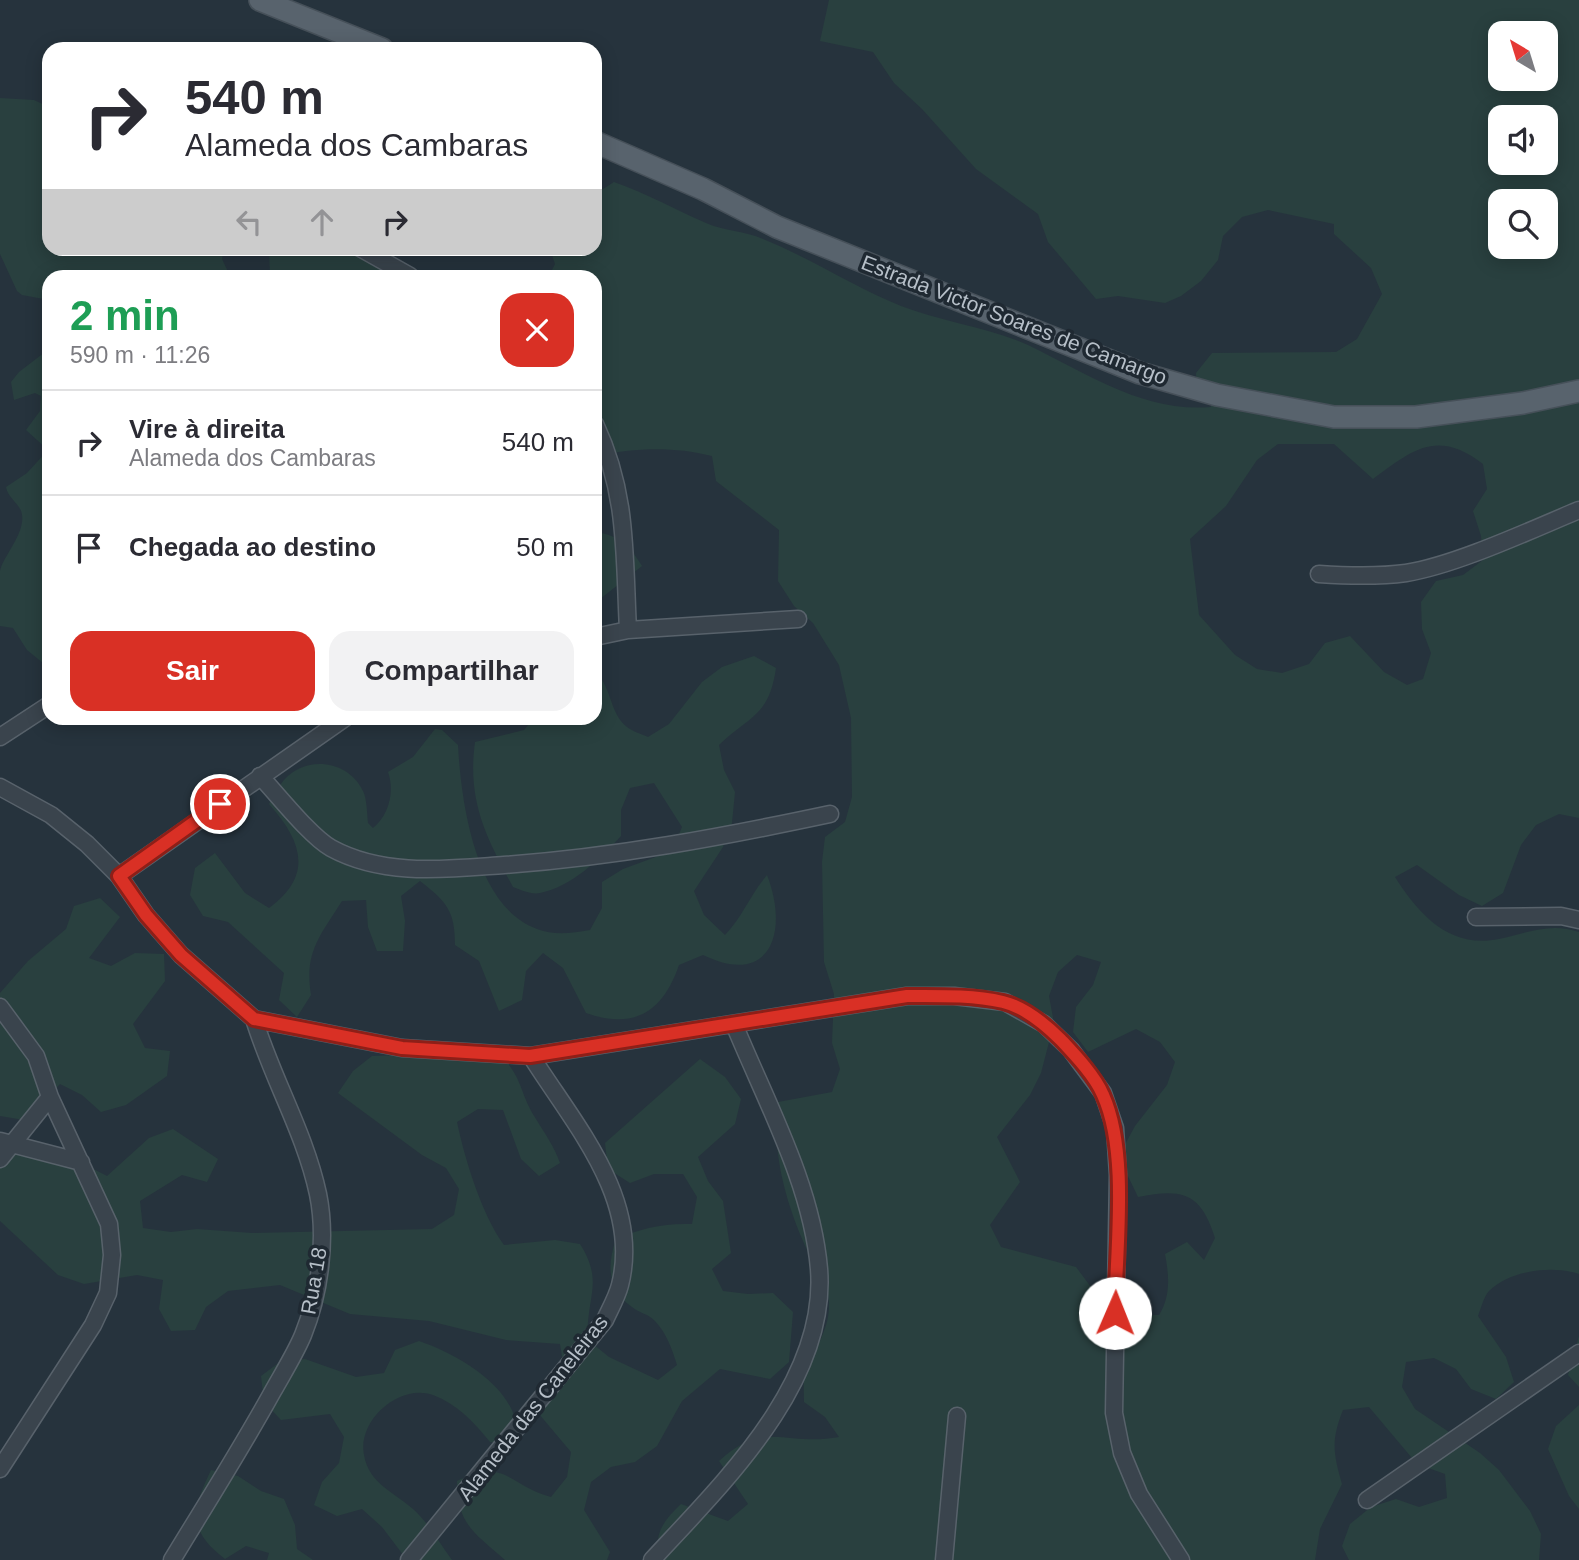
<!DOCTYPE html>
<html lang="pt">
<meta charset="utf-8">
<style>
:root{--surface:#fff;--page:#f2f2f3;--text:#2b2b33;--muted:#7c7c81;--line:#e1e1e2;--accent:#d93025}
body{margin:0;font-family:Helvetica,sans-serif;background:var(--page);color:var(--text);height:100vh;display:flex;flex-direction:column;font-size:26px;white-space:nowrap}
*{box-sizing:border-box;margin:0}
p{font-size:23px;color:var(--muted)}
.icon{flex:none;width:38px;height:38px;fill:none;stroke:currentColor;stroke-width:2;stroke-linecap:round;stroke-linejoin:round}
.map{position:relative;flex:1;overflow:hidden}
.details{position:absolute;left:42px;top:270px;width:560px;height:455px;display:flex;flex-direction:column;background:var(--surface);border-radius:21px;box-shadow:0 4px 18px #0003}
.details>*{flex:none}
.top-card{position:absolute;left:42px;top:42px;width:560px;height:214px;border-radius:21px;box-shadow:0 4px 18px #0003;background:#fff;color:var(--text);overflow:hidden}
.needle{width:46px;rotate:322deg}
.buttons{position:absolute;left:1488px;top:21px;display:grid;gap:14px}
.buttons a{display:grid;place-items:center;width:70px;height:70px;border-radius:14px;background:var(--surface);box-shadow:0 4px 18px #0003;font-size:35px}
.pin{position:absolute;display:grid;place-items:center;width:60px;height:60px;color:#fff;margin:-30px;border:4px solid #fff;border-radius:50%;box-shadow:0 2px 7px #0007}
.me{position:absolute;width:77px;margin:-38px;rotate:1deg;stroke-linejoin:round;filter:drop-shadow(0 0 5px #0008)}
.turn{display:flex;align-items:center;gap:24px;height:147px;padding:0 28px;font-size:32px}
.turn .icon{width:91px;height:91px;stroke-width:2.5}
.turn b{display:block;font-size:49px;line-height:60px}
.lanes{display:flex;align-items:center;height:66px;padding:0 28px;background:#0003;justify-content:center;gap:35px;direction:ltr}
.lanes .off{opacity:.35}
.round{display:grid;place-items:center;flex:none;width:74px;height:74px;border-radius:21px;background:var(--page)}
.headline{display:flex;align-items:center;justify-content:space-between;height:119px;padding:0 28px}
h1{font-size:42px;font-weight:600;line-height:52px;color:#1e9e55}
.primary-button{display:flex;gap:14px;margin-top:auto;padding:14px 28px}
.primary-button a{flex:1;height:80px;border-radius:21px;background:var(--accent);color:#fff;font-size:28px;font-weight:600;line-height:80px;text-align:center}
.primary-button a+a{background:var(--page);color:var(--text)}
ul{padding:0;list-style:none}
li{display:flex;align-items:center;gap:21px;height:105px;padding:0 28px;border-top:2px solid var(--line)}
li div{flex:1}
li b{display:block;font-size:26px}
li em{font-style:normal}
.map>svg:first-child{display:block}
</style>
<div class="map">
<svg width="1579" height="1560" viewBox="0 0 1579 1560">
<rect width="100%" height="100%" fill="#26333d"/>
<path fill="#29403f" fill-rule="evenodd" d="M829 0H1579V818L1559 814 1536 825 1521 845 1503 893 1482 906 1459 895 1417 865 1395 877C1419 915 1450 949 1499 939 1527 933 1550 922 1579 932V1274C1553 1265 1510 1270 1489 1291 1484 1296 1481 1308 1478 1316L1506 1357 1514 1382 1496 1399 1471 1389 1456 1369 1434 1358 1406 1362 1402 1387 1415 1409 1480 1453 1499 1470 1530 1511 1541 1534 1539 1560H1349L1342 1546 1350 1524 1371 1507 1396 1499 1419 1507 1447 1498 1445 1474 1417 1464 1369 1407 1343 1410C1331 1440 1333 1453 1342 1484L1320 1529 1315 1560H660C652 1535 664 1520 681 1504L728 1521 748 1504 719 1461C764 1419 787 1447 839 1437L825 1417 804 1402C804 1393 803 1382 805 1375 813 1350 830 1331 829 1303 828 1283 817 1271 809 1254 787 1208 771 1153 778 1102L832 1092 840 1069 832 1043 834 994 824 962 822 862 825 837 845 822 852 797 851 718 839 665 813 623 794 606 778 581 779 530 716 481 712 456C672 446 635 448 595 456V276H549L555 264 550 249 595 248V194L614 182C646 193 676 210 706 223 724 231 745 231 763 239 810 258 854 287 901 306 942 322 988 327 1028 345 1086 373 1144 413 1211 407V402L1197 396 1196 373 1212 353 1336 352 1357 339 1382 294 1371 268 1334 234V224L1268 210 1242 217 1223 236 1218 260 1201 281 1181 296 1165 303 1118 296 1096 299 1048 242 1038 214 976 169 922 109 894 83 873 52 820 41ZM1500 33H1545V79H1500ZM1500 117H1545V163H1500ZM1500 201H1545V247H1500ZM1278 444H1334L1373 479C1413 449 1438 429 1483 464L1487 489 1473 511 1481 536 1483 560 1463 575 1436 581 1421 602 1422 629 1431 653 1423 679 1407 685 1384 672 1350 636 1325 643 1309 664 1282 673 1257 669 1235 655 1199 615 1190 539 1226 506 1257 460ZM1077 955 1101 962 1093 985 1076 1007 1073 1032 1088 1052 1136 1029 1160 1042 1175 1062 1167 1085 1135 1126 1122 1150 1127 1174 1138 1197C1183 1188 1201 1193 1215 1238L1204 1260 1187 1242 1165 1254C1169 1275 1171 1296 1159 1315H1129L1106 1307 1076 1267 1001 1247 990 1225 1020 1182 997 1137 1030 1095 1041 1073 1054 1023 1049 996 1058 972Z
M0 98 34 100 49 107V248L224 249 222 259 230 276H49V300L22 295 17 291 0 254Z
M269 249H363L378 259 389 276H316L309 272 303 276H270Z
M49 349V668L27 650 13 628 0 626C0 609 0 588 0 571 3 556 25 534 22 515 21 504 8 499 6 487L27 473 48 450 26 430 40 411 41 396 35 393 14 400 11 382 19 372Z
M595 532C619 535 630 546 642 566L595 603Z
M754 656 776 668C769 716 751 715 719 745L724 770 735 792 732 823 723 847 694 891 704 915 725 935C743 916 750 895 767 875 789 931 771 988 703 955L679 965C663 1012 634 1030 586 1013L563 968 543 953 526 971 522 1000 499 1011 479 961 455 945C455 911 447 902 420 881L401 896 405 921 403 951H377L368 927 366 900 342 901C320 936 304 952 311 995L297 1017 279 1000 284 973 228 922 203 916 190 895 195 868 215 853 245 893 269 908C314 875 302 841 269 804 273 796 278 787 284 780 306 755 348 760 363 791 367 799 367 814 368 823L373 828C389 815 395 791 388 772L413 757 435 729 442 730 458 745C461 801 475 907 537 929 555 936 572 933 590 930L602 908V882L623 869 672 851 682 827 654 783 630 788 621 810V836C600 859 571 887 540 893 532 895 521 890 513 887 486 837 467 801 475 742L524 730 529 724 528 718H595V672C612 686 609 713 627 727 632 731 641 734 648 737L669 724 702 682 722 667Z
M100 898 120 917 89 958 111 966 135 953 164 954 165 981 133 1024 145 1048 170 1051 167 1076 126 1105 101 1112 82 1095 60 1084 24 1120 0 1116V993L28 961 66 929 74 906Z
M497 1052C524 1077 518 1091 536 1119 545 1134 554 1146 560 1163L539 1176 521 1159 503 1110 478 1109 457 1122C465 1160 482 1215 504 1245L555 1240 580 1244C605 1283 585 1298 588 1340L609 1357 658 1380 677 1365C672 1349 667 1334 655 1321 649 1314 639 1313 632 1307 607 1290 607 1265 616 1239 642 1228 663 1223 692 1224L697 1197 683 1174H654L630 1183 608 1169 605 1143 700 1059 725 1077 741 1099 735 1124 698 1157 708 1181 723 1201 731 1253 712 1269 723 1291 748 1294 773 1293 793 1312 789 1362 770 1379 720 1369 682 1401 657 1446 635 1462 611 1467 591 1482 584 1510 610 1552 607 1560H505C475 1533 457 1525 457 1481 506 1457 507 1485 551 1497L567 1477 571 1452 539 1414 545 1389 564 1369 560 1344 506 1340 429 1321 350 1314 280 1285 228 1291 206 1307 195 1330 171 1331 159 1309 163 1280 137 1275 84 1284 58 1275 0 1221V1148L56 1150 107 1176 149 1138 173 1129 218 1159 207 1182 182 1175 140 1201 143 1228 171 1232 197 1229 252 1233 432 1229 454 1215 459 1189 446 1168 422 1155 338 1093 353 1071 372 1056Z
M1579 1336V1387L1568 1375Z
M419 1341C454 1353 503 1380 515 1418 517 1426 515 1437 515 1446L490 1442C475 1423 457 1404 433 1395 399 1383 357 1421 364 1455 369 1484 394 1492 413 1509 428 1522 440 1544 452 1560H407L382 1527 362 1509 337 1516 314 1505 322 1482 339 1463 344 1437 330 1414 281 1420 264 1402 261 1376 281 1361 305 1359 356 1377 384 1373 395 1350Z
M1579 1405V1509L1569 1496 1548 1449 1556 1426Z
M211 1470 238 1476 261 1491 284 1499 295 1525 297 1549 313 1560H267L269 1553 246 1546 225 1559C187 1530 192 1510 211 1470Z"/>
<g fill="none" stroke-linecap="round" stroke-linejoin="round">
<g stroke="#58626b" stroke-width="19">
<path id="minor" d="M360 248 410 276
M595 424C628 494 624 554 628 630
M1319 574C1349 576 1377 577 1406 573 1456 565 1531 530 1579 510
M595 637 628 630 798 619
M0 737 49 705
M260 776C278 795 310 836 331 848 384 877 447 869 504 865 615 857 722 837 830 814
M0 787 51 815 87 844 119 876 146 915 181 955 254 1019 402 1048 531 1056 907 996H954L1005 1002 1044 1024 1071 1050 1103 1093 1115 1128 1118 1175 1114 1413 1122 1453 1139 1494 1181 1560
M119 876 345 718
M1476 917 1561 916 1579 920
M0 1007 36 1056 50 1097 109 1224 112 1255 108 1293 93 1325 0 1469
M0 1141 81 1162
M0 1159 50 1097
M1367 1500 1579 1353
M172 1560C206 1504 241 1449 273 1391 283 1373 295 1354 303 1335 320 1293 327 1238 318 1194 305 1133 272 1078 254 1019
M409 1560 605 1320C610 1309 617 1297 620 1285 642 1199 573 1123 531 1056
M652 1560C722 1484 828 1383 819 1269 812 1185 766 1102 734 1024
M944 1560 957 1416"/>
</g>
<g stroke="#465059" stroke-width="24">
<path id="major" d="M260 0 382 49
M595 142 703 189 777 227 1140 373 1217 395 1334 417H1416L1523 403 1579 391"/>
</g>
<use href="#minor" stroke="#3a444d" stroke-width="16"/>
<use href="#major" stroke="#58636d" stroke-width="21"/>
</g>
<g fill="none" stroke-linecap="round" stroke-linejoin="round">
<g stroke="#8d1f18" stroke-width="18">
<path id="route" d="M220 804 119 876 146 915 181 955 254 1019 402 1048 530 1056 907 996C938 996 972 995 1003 1002 1024 1007 1046 1025 1061 1040 1075 1055 1095 1076 1103 1095 1129 1152 1116 1250 1115 1313"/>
</g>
<use href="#route" stroke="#d93025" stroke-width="12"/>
</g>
<g text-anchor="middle" stroke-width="7" stroke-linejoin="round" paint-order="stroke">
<g font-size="21" fill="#b6bfc8" stroke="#1f2932">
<text transform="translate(1014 320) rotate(21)" y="7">Estrada Victor Soares de Camargo</text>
<text transform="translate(314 1281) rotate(-80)" y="7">Rua 18</text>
<text transform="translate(533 1408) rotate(-52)" y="7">Alameda das Caneleiras</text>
</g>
</g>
</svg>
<div class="buttons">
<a><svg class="needle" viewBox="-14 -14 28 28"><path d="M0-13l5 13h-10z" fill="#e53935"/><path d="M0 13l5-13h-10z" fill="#7c7c81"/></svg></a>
<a><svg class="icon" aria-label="sound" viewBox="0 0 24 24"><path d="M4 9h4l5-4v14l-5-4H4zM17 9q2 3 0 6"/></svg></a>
<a><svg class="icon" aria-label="search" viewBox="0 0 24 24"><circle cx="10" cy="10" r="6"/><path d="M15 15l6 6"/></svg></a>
</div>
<div class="pin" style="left:220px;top:804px;background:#d93025"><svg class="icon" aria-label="arrive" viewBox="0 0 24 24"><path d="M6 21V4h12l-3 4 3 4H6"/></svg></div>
<svg class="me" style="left:1115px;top:1313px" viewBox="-20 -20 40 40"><circle r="19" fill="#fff"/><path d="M0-13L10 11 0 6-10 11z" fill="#d93025"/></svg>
<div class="top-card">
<div class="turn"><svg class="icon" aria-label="right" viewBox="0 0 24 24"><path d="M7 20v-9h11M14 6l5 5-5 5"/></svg><div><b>540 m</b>Alameda dos Cambaras</div></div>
<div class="lanes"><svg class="icon off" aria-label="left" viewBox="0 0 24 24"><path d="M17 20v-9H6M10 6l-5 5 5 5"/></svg><svg class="icon off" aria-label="ahead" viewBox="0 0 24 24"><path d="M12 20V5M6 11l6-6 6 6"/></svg><svg class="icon" aria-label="right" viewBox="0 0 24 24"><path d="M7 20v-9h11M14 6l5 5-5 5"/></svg></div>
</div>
<section class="details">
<div class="headline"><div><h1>2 min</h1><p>590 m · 11:26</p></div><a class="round" style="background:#d93025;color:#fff"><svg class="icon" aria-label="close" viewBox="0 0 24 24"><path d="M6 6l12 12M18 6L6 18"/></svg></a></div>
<ul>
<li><svg class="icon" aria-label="right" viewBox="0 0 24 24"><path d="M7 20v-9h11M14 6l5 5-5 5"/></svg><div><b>Vire à direita</b><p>Alameda dos Cambaras</p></div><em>540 m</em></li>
<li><svg class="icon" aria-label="arrive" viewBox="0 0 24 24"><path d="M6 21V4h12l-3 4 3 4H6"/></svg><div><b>Chegada ao destino</b></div><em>50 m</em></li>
</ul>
<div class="primary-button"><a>Sair</a><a>Compartilhar</a></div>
</section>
</div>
